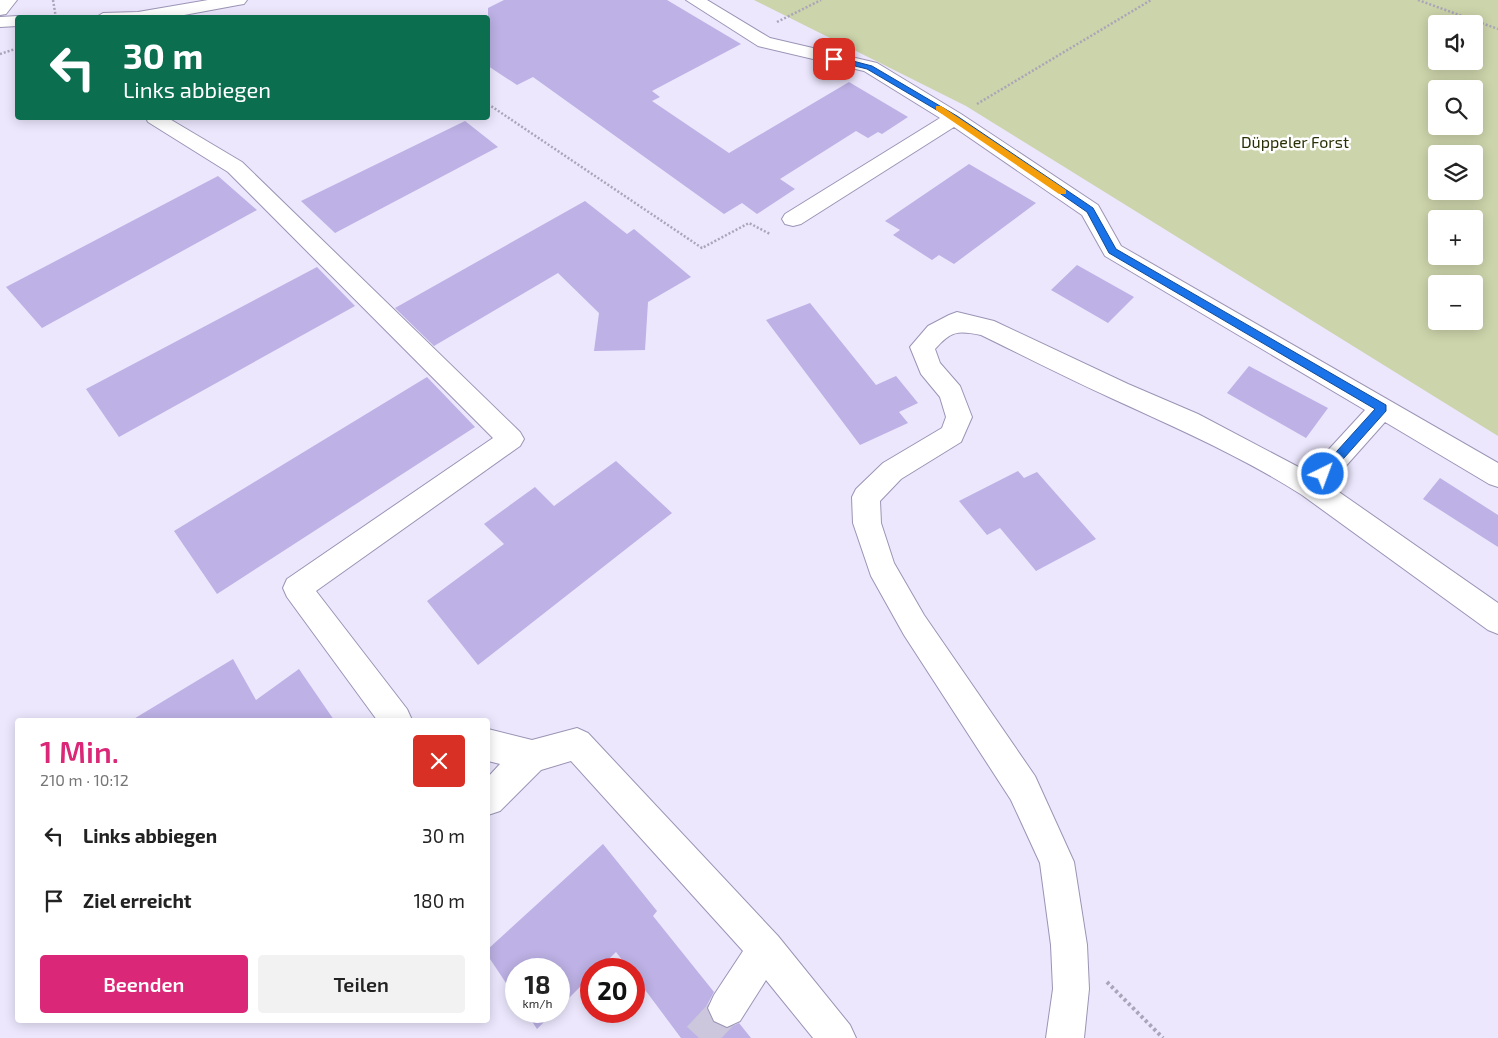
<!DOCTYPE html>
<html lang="de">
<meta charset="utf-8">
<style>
:root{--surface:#fff;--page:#f2f2f2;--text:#222;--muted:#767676;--accent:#db2777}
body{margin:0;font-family:"Exo 2",sans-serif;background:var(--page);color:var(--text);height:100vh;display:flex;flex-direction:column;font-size:19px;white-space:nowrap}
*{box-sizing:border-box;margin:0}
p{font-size:16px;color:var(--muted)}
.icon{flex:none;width:28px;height:28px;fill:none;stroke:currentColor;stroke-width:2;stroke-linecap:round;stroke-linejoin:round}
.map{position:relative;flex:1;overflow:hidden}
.details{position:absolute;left:15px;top:718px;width:475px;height:305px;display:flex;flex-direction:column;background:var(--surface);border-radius:5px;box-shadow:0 2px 12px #0003}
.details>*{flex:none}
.banner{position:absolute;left:15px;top:15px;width:475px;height:105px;border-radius:5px;box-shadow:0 2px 12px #0003;background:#0b6e4f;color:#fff;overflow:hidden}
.buttons{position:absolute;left:1428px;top:15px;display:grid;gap:10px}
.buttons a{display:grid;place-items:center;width:55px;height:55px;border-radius:5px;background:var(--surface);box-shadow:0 2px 12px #0003;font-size:25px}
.speed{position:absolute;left:505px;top:958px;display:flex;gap:10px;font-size:25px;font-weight:700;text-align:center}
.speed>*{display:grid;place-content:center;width:65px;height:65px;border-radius:50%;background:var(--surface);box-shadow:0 2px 12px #0003;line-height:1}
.speed small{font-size:12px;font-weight:400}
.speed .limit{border:8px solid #d22;background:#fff;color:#111}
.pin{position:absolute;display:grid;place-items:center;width:42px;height:42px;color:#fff;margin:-21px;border-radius:10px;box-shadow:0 2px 8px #0006}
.me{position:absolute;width:55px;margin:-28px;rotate:42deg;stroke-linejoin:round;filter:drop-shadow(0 0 4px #0008)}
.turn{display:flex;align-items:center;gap:18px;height:105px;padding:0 25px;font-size:22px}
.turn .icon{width:65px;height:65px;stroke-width:2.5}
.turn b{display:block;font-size:35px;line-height:42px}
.round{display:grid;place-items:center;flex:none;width:52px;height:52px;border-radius:5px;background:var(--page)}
.headline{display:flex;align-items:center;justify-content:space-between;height:85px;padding:0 25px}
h1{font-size:30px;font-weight:600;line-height:38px;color:var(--accent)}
.primary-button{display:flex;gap:10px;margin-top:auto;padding:10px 25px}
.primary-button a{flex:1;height:58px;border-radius:5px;background:var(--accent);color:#fff;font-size:20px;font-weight:600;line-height:58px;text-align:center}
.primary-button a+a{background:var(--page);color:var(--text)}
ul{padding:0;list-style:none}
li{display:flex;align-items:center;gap:15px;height:65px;padding:0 25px}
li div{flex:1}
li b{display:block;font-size:19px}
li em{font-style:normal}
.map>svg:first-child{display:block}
</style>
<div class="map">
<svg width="1498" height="1038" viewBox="0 0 1498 1038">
<rect width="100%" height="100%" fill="#ece7fd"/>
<path fill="#ccd4ab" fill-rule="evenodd" d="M754 0H1498V436L966 106ZM1436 24H1474V61H1436ZM1436 89H1474V126H1436ZM1436 154H1474V191H1436ZM1436 219H1474V256H1436ZM1436 284H1474V321H1436Z"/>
<path fill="#bdb1e5" d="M504 0H667L741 44 652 91 660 97 652 101 729 153 849 82 908 117 882 134 878 132 868 138 856 131 780 179 795 189 757 214 742 203 724 214 533 77 517 85 488 66V8Z
M465 121 498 147 335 233 301 201Z
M969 164 1036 203 954 264 939 255 932 260 893 235 900 230 885 221Z
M218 176 257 210 42 328 6 287Z
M585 201 627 234 634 229 691 277 648 302 645 350 594 351 599 313 558 273 434 346 395 308Z
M1077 265 1134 297 1108 323 1051 290Z
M317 267 355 306 119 437 86 389Z
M810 303 876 385 896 376 918 403 899 412 908 423 860 445 766 320Z
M1249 366 1328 408 1306 438 1227 393Z
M427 377 475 427 217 594 174 531Z
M616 461 672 513 478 665 427 601 504 544 484 524 535 487 554 506Z
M1018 471 1024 478 1037 472 1096 539 1036 571 1000 528 987 535 959 501Z
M1440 478 1498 515V547L1423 499Z
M233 659 256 700 299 669 334 720H132Z
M603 844 657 911 653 916 714 992 706 1007 712 1022 726 1029 739 1023 751 1038H681L634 975V969H629L616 952 599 969H591V976L559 1008V969H516V998L488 956V949Z
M525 1011H555L537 1029Z"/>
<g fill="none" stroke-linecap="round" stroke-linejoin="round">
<path stroke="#ccc7dc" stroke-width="33" stroke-dasharray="33 17" stroke-linecap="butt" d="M699 1038 727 1008"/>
<g stroke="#9b94b5" stroke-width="2">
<path id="minor" d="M0 0H17L6 14 0 15Z
M208 0H247L244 4 238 5 168 18H95L103 13 138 12Z
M686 0H707L770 38 877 63 961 114 1098 205 1121 246 1498 463V487L1489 484 1385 422 1329 485 1498 603V634L1488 630 1302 495C1241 456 1176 428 1111 398 1067 378 1024 356 981 335 957 330 951 331 935 349L940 363 960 386 972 417 961 442 901 479 880 501 881 523 894 563 924 615 1035 776 1074 862 1087 945 1089 989 1084 1038H1046L1053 989 1051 945 1040 863 1011 800 904 635 871 576 853 523 852 497 856 489 883 463 942 428 946 417 940 397 921 374 910 347 928 326 949 315 957 312 994 321 1128 384 1198 414 1308 472 1365 410 1105 256 1082 215 954 127 801 224 793 226 785 224 782 219 785 214 940 118 864 71 758 46Z
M18 16 24 18H18V26L0 27V17Z
M146 118H168L242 162 520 432 524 439 520 446 316 591 407 709 412 720H377L287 597 283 588 287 579 493 438 228 172 148 122Z
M577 728 588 733 778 936 850 1025 856 1038H813L766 980 740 1021 727 1027 714 1021 708 1008 714 995 743 951 571 761 541 770 500 811 488 815V777L500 764 488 761V729L532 740Z"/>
</g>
<path stroke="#aaa5b8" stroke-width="2.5" stroke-dasharray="2 2" stroke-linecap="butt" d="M53 0 56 18
M1418 0 1498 29
M777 22 821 0
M0 54 18 48
M488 104 702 248 749 223 770 234
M977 104 1151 0"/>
<path stroke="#aaa5b8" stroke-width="4" stroke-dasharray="3 3" stroke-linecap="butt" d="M1107 982 1163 1038"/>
<use href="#minor" fill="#fff" fill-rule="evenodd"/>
</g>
<path fill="#1a73e8" stroke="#114b97" d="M834 56 872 66 957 116 1093 208 1116 249 1386 405V411L1327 477H1319V471L1375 409 1109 253 1087 212 952 119 867 69 831 60V57Z"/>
<path fill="#f59e0b" d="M936 106H941L1066 190V194H1059L936 110Z"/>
<g text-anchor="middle" stroke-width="5" stroke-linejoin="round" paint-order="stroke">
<g font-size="16" fill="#2a3005" stroke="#fff">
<text x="1295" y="148">Düppeler Forst</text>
</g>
</g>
</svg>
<div class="buttons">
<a><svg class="icon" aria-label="sound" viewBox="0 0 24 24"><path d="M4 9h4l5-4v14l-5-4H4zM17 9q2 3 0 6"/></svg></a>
<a><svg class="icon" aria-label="search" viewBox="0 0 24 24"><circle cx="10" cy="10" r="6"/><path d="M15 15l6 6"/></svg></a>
<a><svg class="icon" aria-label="layers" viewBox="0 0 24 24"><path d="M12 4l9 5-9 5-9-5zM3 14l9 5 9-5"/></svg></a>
<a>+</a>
<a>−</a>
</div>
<div class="speed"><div>18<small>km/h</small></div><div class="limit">20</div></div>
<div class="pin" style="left:834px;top:59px;background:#d93025"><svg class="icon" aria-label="arrive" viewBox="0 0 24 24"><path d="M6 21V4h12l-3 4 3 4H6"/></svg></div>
<svg class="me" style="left:1323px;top:474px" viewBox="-20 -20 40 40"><circle r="17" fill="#1a73e8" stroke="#fff" stroke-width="3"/><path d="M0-11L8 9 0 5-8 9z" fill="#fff"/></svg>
<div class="banner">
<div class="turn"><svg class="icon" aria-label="left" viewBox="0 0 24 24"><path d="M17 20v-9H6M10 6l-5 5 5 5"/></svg><div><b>30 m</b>Links abbiegen</div></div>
</div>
<section class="details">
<div class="headline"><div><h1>1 Min.</h1><p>210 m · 10:12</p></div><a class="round" style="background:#d93025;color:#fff"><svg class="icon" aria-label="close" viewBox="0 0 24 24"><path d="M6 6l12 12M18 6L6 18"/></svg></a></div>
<ul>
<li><svg class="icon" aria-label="left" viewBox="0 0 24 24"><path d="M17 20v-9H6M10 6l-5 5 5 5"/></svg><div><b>Links abbiegen</b></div><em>30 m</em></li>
<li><svg class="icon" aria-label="arrive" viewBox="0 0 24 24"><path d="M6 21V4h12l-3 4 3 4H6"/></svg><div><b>Ziel erreicht</b></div><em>180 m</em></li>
</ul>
<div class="primary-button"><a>Beenden</a><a>Teilen</a></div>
</section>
</div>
